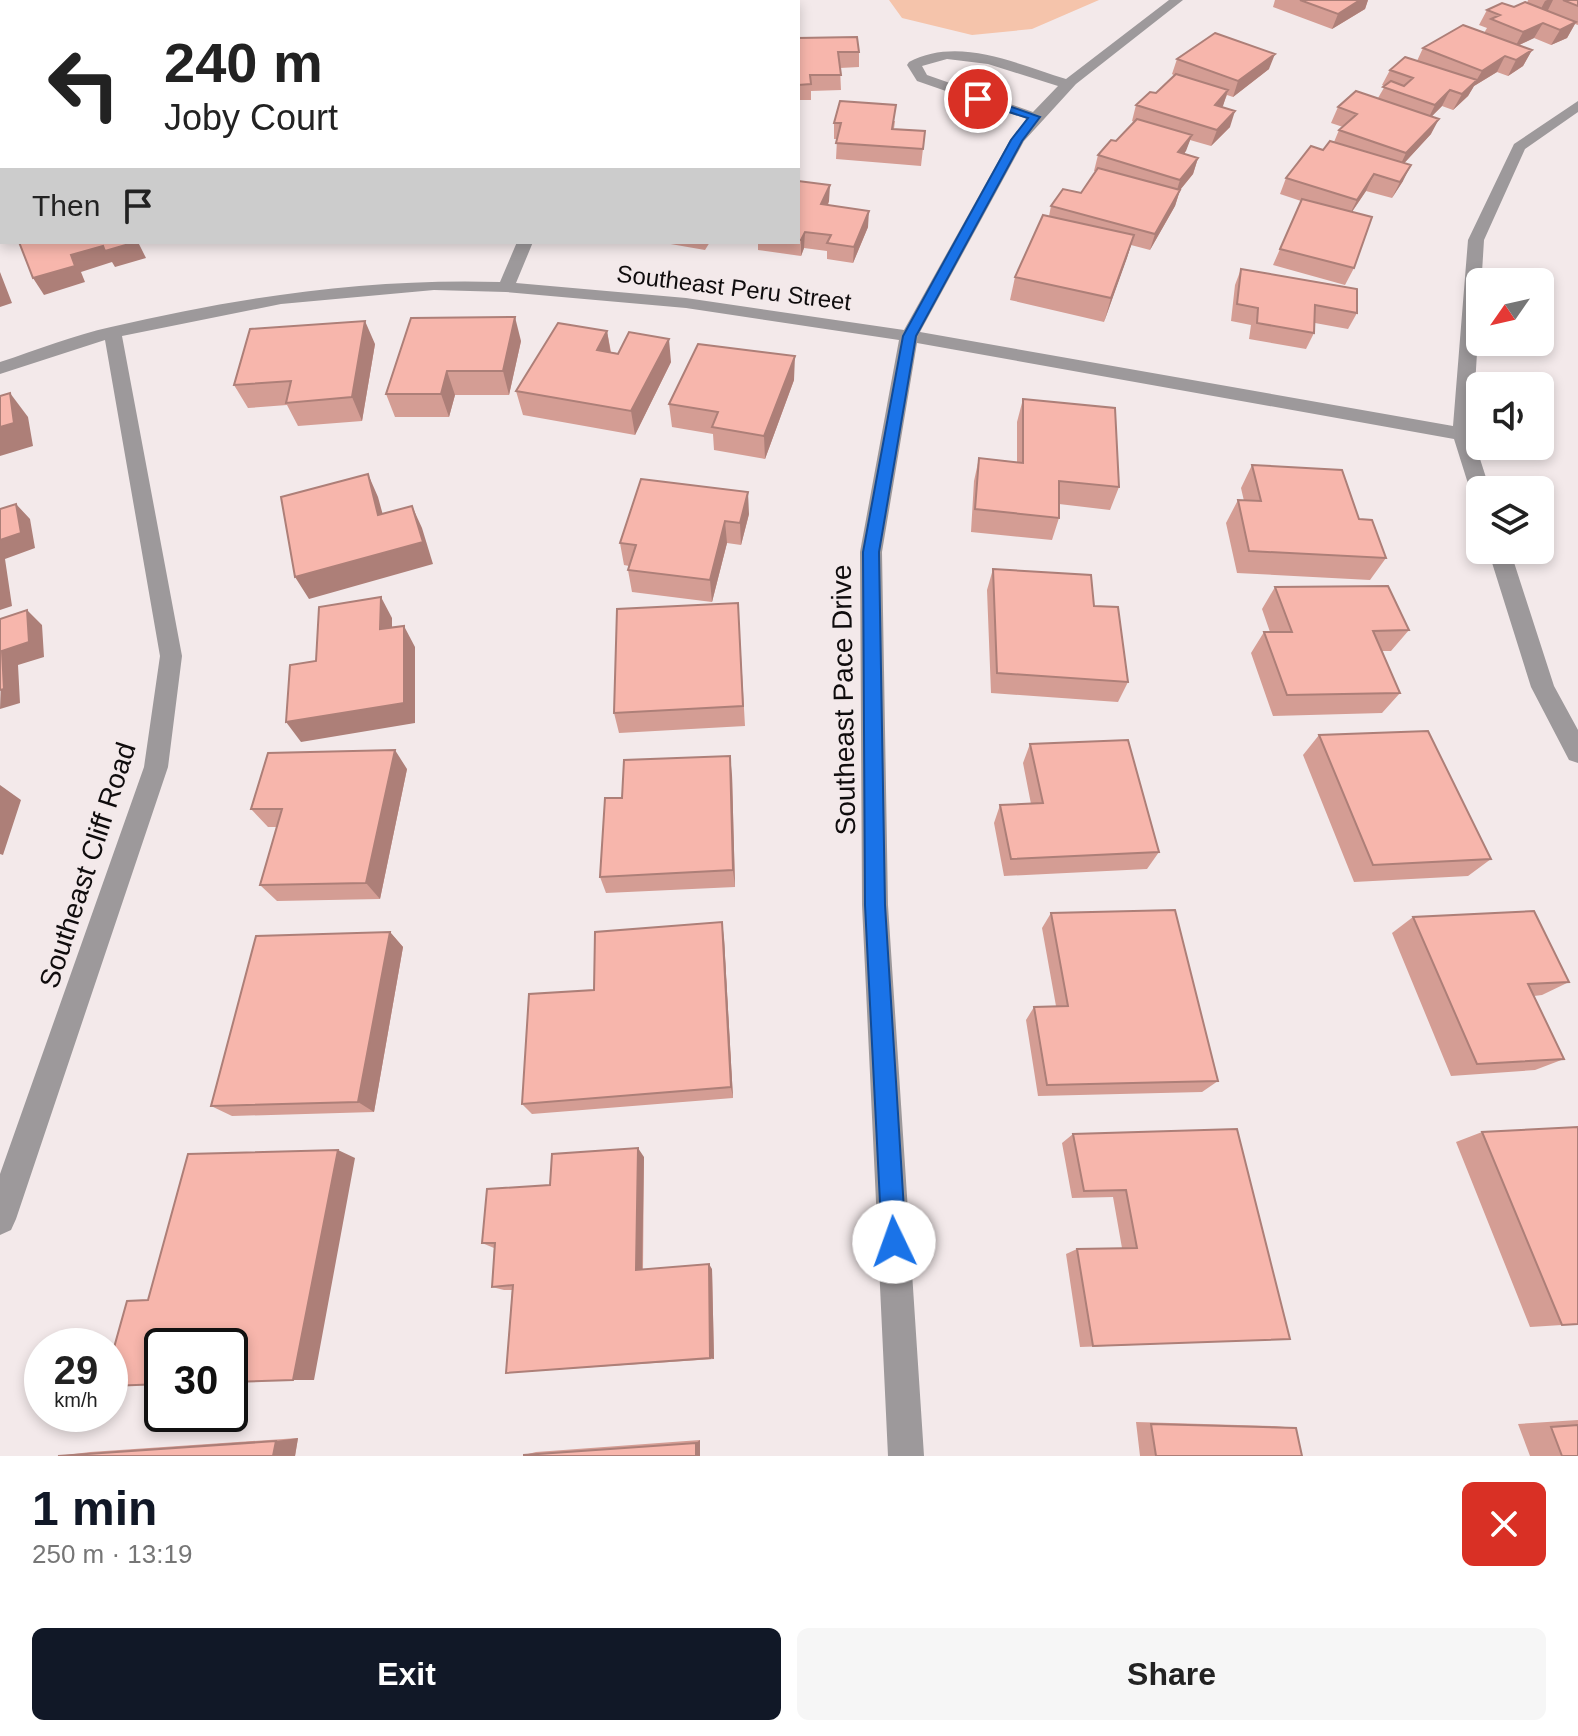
<!DOCTYPE html>
<meta charset="utf-8">
<style>
:root{--surface:#fff;--page:#f6f6f6;--text:#222;--muted:#767676;--accent:#111827}
body{margin:0;font-family:Arial,sans-serif;background:var(--page);color:var(--text);height:100vh;display:flex;flex-direction:column;font-size:30px;white-space:nowrap}
*{box-sizing:border-box;margin:0}
p{font-size:26px;color:var(--muted)}
.icon{flex:none;width:44px;height:44px;fill:none;stroke:currentColor;stroke-width:2;stroke-linecap:round;stroke-linejoin:round}
.map{position:relative;height:1456px;overflow:hidden}
.details{display:flex;flex-direction:column;background:var(--surface);flex:1}
.details>*{flex:none}
.guide{position:absolute;left:0px;top:0px;width:800px;height:244px;box-shadow:0 4px 12px #0003;background:#fff;color:var(--text);overflow:hidden}
.needle{width:52px;rotate:236deg}
.fabs{position:absolute;left:1466px;top:268px;display:grid;gap:16px}
.fabs a{display:grid;place-items:center;width:88px;height:88px;border-radius:12px;background:var(--surface);box-shadow:0 4px 12px #0003;font-size:40px}
.speed{position:absolute;left:24px;top:1328px;display:flex;gap:16px;font-size:40px;font-weight:700;text-align:center}
.speed>*{display:grid;place-content:center;width:104px;height:104px;border-radius:50%;background:var(--surface);box-shadow:0 4px 12px #0003;line-height:1}
.speed small{font-size:20px;font-weight:400}
.speed .limit{border:4px solid #111;border-radius:12px;background:#fff;color:#111}
.pin{position:absolute;display:grid;place-items:center;width:68px;height:68px;color:#fff;margin:-34px;border:4px solid #fff;border-radius:50%;box-shadow:0 2px 8px #0007}
.me{position:absolute;width:88px;margin:-44px;rotate:357deg;stroke-linejoin:round;filter:drop-shadow(0 0 6px #0008)}
.turn{display:flex;align-items:center;gap:28px;height:168px;padding:0 32px;font-size:36px}
.turn .icon{width:104px;height:104px;stroke-width:2.5}
.turn b{display:block;font-size:56px;line-height:68px}
.then{display:flex;align-items:center;height:76px;padding:0 32px;background:#0003;gap:16px;font-size:30px}
.round{display:grid;place-items:center;flex:none;width:84px;height:84px;border-radius:12px;background:var(--page)}
.overview{display:flex;align-items:center;justify-content:space-between;height:136px;padding:0 32px}
h1{font-size:48px;font-weight:800;line-height:60px;color:var(--accent)}
.action{display:flex;gap:16px;margin-top:auto;padding:16px 32px}
.action a{flex:1;height:92px;border-radius:12px;background:var(--accent);color:#fff;font-size:32px;font-weight:800;line-height:92px;text-align:center}
.action a+a{background:var(--page);color:var(--text)}
.map>svg:first-child{display:block}
</style>
<div class="map">
<svg width="1578" height="1456" viewBox="0 0 1578 1456">
<rect width="100%" height="100%" fill="#f3e9ea"/>
<path fill="#f5c4ab" d="M0 0H730L2 2 0 208Z
M889 0H1099L1032 29 972 35 902 18Z"/>
<g fill="none" stroke-linecap="round" stroke-linejoin="round">
<path fill="#9d999b" fill-rule="evenodd" d="M1169 0H1183L1076 84 1024 141 920 332 1453 426 1468 240 1514 144 1578 101V112L1525 149 1484 240 1472 434 1490 490H1480V497L1473 495 1470 490 1454 439 917 343 882 552 888 905 924 1456H888L862 905 860 552 899 340 686 308 506 292 434 290 281 304 122 336 182 656 168 767 16 1219 11 1230 0 1235V1174L144 767 160 656 105 340 0 374V362C37 350 74 335 111 327 238 297 369 278 500 282L517 242H533L516 283 686 298 904 330 1010 140 1027 119 917 81 907 65 909 62C959 36 1016 64 1066 79ZM947 59 988 64 1058 86 1033 112 927 75 922 66Z
M1488 550H1510L1554 686 1578 730V763L1569 760 1531 687Z"/>
</g>
<path fill="#d49d94" d="M1275 0H1368L1365 9 1332 29 1273 7Z
M1528 0H1578V25L1575 24 1567 38 1551 45 1534 38 1519 45 1532 50 1523 66 1508 76 1497 72 1474 86 1468 96 1453 110 1442 106 1432 116 1431 134 1404 163 1403 181 1392 198 1366 191 1352 212 1354 268 1345 285 1273 265 1301 201 1280 194 1286 178 1334 142 1339 130 1343 127 1331 123 1338 107 1378 98 1385 86 1382 85 1390 70 1417 61 1423 48 1484 33 1487 28 1479 25 1487 10 1514 7 1527 3Z
M798 38 859 52V67L840 68 841 90 811 91V100H798Z
M1177 59 1269 69 1233 97 1227 95 1222 107 1230 127 1211 146 1190 140 1184 154 1198 158 1193 174 1180 190 1175 206 1150 250 1131 245 1104 322 1010 300 1015 277 1049 216 1051 206 1081 193 1096 171H1094L1098 155 1116 141 1134 122 1132 121 1136 105 1156 93 1175 76 1172 74Z
M895 121 894 129 925 131 921 166 836 159 837 139H834V123Z
M798 181 829 201 828 205 868 227 853 263 827 259V251L804 248 801 256 758 250V242H798Z
M659 242H710L705 250Z
M1241 269 1357 313 1348 329 1315 323 1314 333 1306 349 1249 339 1251 325 1231 321 1235 285Z
M607 331 611 352 671 362 635 435 523 415 516 391Z
M521 341 509 395H455L449 417H395L386 394Z
M375 344 362 421 298 426 287 405 248 408 234 385Z
M794 380 765 459 714 450 713 434 672 427 669 404Z
M1023 399 1119 487 1110 510 1059 504V518L1052 540 971 532 974 481 979 458 1017 462V422Z
M1252 465 1359 519 1386 558 1370 580 1237 573 1226 523 1238 500 1244 501 1241 488Z
M749 514 741 545 727 543 712 602 632 592 628 570 629 566 624 565 620 543Z
M993 569 1094 606 1128 682 1118 702 991 693 987 590Z
M1275 587 1409 630 1391 651H1382L1400 693 1382 713 1273 716 1251 653 1264 632H1270L1262 609Z
M738 603 745 726 619 733 614 713Z
M1319 735 1491 859 1468 876 1354 882 1303 755Z
M1030 744 1159 852 1147 869 1004 876 994 823 1000 805 1031 804 1023 763Z
M407 769 380 899 277 901 260 885 277 827H268L251 809Z
M732 775 735 887 606 893 600 877 622 798Z
M1051 913 1218 1081 1202 1092 1038 1096 1026 1020 1034 1007 1056 1006 1042 928Z
M1413 917 1569 982 1542 995 1534 996 1564 1059 1535 1070 1451 1076 1392 933Z
M390 932 403 947 374 1112 232 1116 211 1106Z
M724 938 733 1098 532 1114 522 1104 594 990Z
M1482 1132 1562 1325 1530 1327 1456 1142Z
M1073 1134 1290 1339 1080 1347 1066 1254 1077 1249 1122 1248 1113 1197 1072 1198 1062 1143Z
M644 1157 643 1270 712 1269 714 1359 506 1373 512 1290H504L492 1287 494 1248 482 1243 550 1185Z
M1578 1420V1456H1530L1518 1424Z
M1136 1422 1274 1426 1296 1428 1302 1456H1140Z
M298 1438 295 1456H58L90 1452Z
M700 1440V1456L524 1455 536 1452Z"/>
<path fill="#ad7f78" d="M1360 0H1368L1365 9 1332 29 1338 14Z
M1547 0H1553L1547 12 1537 16 1545 1Z
M1576 22 1567 38 1551 45 1560 30Z
M1543 23 1534 38 1515 47 1523 32Z
M1532 50 1523 66 1508 76 1516 60Z
M1275 54 1269 69 1233 97 1238 81Z
M1505 56 1497 72 1474 86 1468 96 1453 110 1462 94 1476 81 1482 71Z
M1228 90 1223 106 1209 120 1215 105Z
M1450 90 1442 106 1427 121 1435 105Z
M1235 111 1230 127 1211 146 1217 130Z
M1439 119 1431 134 1398 170 1406 153Z
M1192 135 1186 151 1173 168 1178 152Z
M1198 158 1193 174 1180 190 1175 206 1150 250 1155 234 1175 196 1180 180Z
M1411 165 1403 181 1392 198 1400 182Z
M1374 174 1366 191 1349 216 1357 200Z
M830 185 829 201 821 220V204Z
M869 211 868 227 853 263 854 247Z
M805 232 804 248 801 256V240Z
M1134 235 1127 258 1104 322 1111 298Z
M138 242 146 258 115 267 112 262 81 272 85 282 44 295 33 278 71 255 103 246Z
M0 272 12 303 0 307Z
M515 317 521 341 509 395 503 371Z
M365 321 375 344 362 421 352 397Z
M607 331 611 355 597 350Z
M669 339 671 362 635 435 631 411Z
M795 356 794 380 765 459 764 436Z
M447 371 455 395 449 417 441 394Z
M10 393 28 417 33 446 0 456V427Z
M368 474 378 497 389 537 378 515Z
M748 492 749 514 741 545 740 523Z
M16 504 30 519 35 548 5 559 12 606 0 610V540Z
M412 506 422 528 433 564 309 599 295 577Z
M725 521 727 543 712 602 710 580Z
M381 597 392 618V650L380 629Z
M27 610 42 625 44 657 18 665 20 703 0 709 2 651Z
M404 626 415 647V723L301 742 286 722Z
M395 750 407 769 380 899 366 883Z
M730 756 732 775 735 887 733 870Z
M0 785 21 800 3 855 0 854Z
M722 922 724 938 733 1098 731 1087Z
M390 932 403 947 374 1112 358 1102Z
M638 1148 644 1157 642 1274 636 1270Z
M338 1150 355 1158 314 1380H293Z
M709 1264 712 1269 714 1359 710 1358Z
M298 1438 295 1456H273L276 1441Z
M700 1440V1456H696V1443Z"/>
<path fill="#f7b6ac" stroke="#ad7f78" stroke-width="2" d="M1300 0H1360L1338 14Z
M1563 0H1578V6Z
M1525 2 1576 22 1560 30 1543 23 1523 32 1491 19 1500 15 1487 10 1502 3 1514 7Z
M1463 25 1532 50 1516 60 1505 56 1482 71 1423 48Z
M1215 33 1275 54 1238 81 1177 59Z
M857 37 859 52H838L841 75H810L811 84 798 85V38Z
M1405 57 1477 80 1462 94 1450 90 1435 105 1383 87 1391 81 1404 86 1413 78 1390 70Z
M1176 74 1228 90 1215 105 1235 111 1217 130 1136 105 1150 92 1156 93Z
M1356 91 1439 119 1406 153 1339 130 1357 114 1338 107Z
M840 101 896 105 892 129 925 131 923 149 836 143 841 123H834Z
M1137 119 1192 135 1178 152 1198 158 1180 180 1098 155 1111 140 1116 141Z
M1330 141 1411 165 1400 182 1374 174 1357 200 1286 178 1311 146 1323 150Z
M1098 168 1180 190 1155 234 1051 206 1063 189 1081 193Z
M798 181 830 185 821 204 869 211 854 247 827 243 831 235 805 232 801 240H798Z
M1302 199 1372 217 1354 268 1280 249Z
M1043 215 1134 235 1111 298 1015 277Z
M19 242H136L105 251 103 246 71 255 75 266 33 278Z
M1241 269 1357 289V313L1315 305 1314 333 1257 323 1258 308 1237 304Z
M515 317 503 371H447L441 394H386L411 318Z
M365 321 352 397 286 403 291 381 234 385 250 329Z
M558 323 607 331 597 350 618 354 629 332 669 339 631 411 516 391Z
M698 344 795 356 764 436 712 427 718 412 669 404Z
M10 393 14 423 0 427V396Z
M1023 399 1115 408 1119 487 1059 481V518L975 509 979 458 1023 463Z
M1252 465 1342 470 1359 519 1372 520 1386 558 1249 551 1238 500 1261 501Z
M368 474 378 515 412 506 423 542 295 577 281 497Z
M641 479 748 492 740 523 725 521 710 580 628 570 636 545 620 543Z
M16 504 21 533 0 540V509Z
M993 569 1091 575 1094 606 1118 607 1128 682 997 673Z
M1388 586 1409 630 1373 631 1400 693 1287 695 1264 632H1292L1275 587Z
M381 597 380 629 404 626V703L286 722 290 665 316 661 319 607Z
M738 603 743 706 614 713 617 609Z
M27 610 29 642 2 651 4 689 0 690V619Z
M1428 731 1491 859 1373 865 1319 735Z
M1128 740 1159 852 1011 859 1000 805 1043 803 1030 744Z
M395 750 366 883 260 885 282 809H251L268 753Z
M730 756 733 870 600 877 605 798H622L624 760Z
M1175 910 1218 1081 1047 1085 1034 1007 1068 1006 1051 913Z
M1534 911 1569 982 1528 984 1564 1059 1477 1064 1413 917Z
M722 922 731 1087 522 1104 529 994 594 990 595 932Z
M390 932 358 1102 211 1106 256 936Z
M1578 1127V1324L1562 1325 1482 1132Z
M1237 1129 1290 1339 1093 1346 1077 1249 1137 1248 1126 1190 1084 1191 1073 1134Z
M638 1148 636 1270 709 1264 710 1358 506 1373 513 1285 492 1287 495 1243H482L487 1189 550 1185 552 1154Z
M338 1150 293 1380 230 1382V1346H162V1384L110 1386V1362L127 1301 148 1300 188 1154Z
M1151 1424 1296 1428 1302 1456H1156Z
M1578 1425V1456H1562L1551 1427Z
M276 1441 273 1456H58Z
M696 1443V1456H524V1455Z"/>
<path fill="#1a73e8" stroke="#114b97" stroke-width="2" d="M978 95 1040 117 1022 141 916 336 879 552 885 905 906 1242 903 1250 894 1254 885 1250 882 1242 865 905 863 552 903 336 1011 140 1028 118 974 101V96Z"/>
<g text-anchor="middle" stroke-width="7" stroke-linejoin="round" paint-order="stroke">
<g font-size="24" fill="#0f0c0d" stroke="#f3e9ea">
<text transform="translate(734 288) rotate(7)" y="8">Southeast Peru Street</text>
</g>
<g font-size="28" fill="#0f0c0d" stroke="#f3e9ea">
<text transform="translate(843 700) rotate(-91)" y="10">Southeast Pace Drive</text>
<text transform="translate(87 865) rotate(-72)" y="10">Southeast Cliff Road</text>
</g>
</g>
</svg>
<div class="fabs">
<a><svg class="needle" viewBox="-14 -14 28 28"><path d="M0-13l5 13h-10z" fill="#e53935"/><path d="M0 13l5-13h-10z" fill="#767676"/></svg></a>
<a><svg class="icon" aria-label="sound" viewBox="0 0 24 24"><path d="M4 9h4l5-4v14l-5-4H4zM17 9q2 3 0 6"/></svg></a>
<a><svg class="icon" aria-label="layers" viewBox="0 0 24 24"><path d="M12 4l9 5-9 5-9-5zM3 14l9 5 9-5"/></svg></a>
</div>
<div class="speed"><div>29<small>km/h</small></div><div class="limit">30</div></div>
<div class="pin" style="left:978px;top:99px;background:#d93025"><svg class="icon" aria-label="arrive" viewBox="0 0 24 24"><path d="M6 21V4h12l-3 4 3 4H6"/></svg></div>
<svg class="me" style="left:894px;top:1242px" viewBox="-20 -20 40 40"><circle r="19" fill="#fff"/><path d="M0-13L10 11 0 6-10 11z" fill="#1a73e8"/></svg>
<div class="guide">
<div class="turn"><svg class="icon" aria-label="left" viewBox="0 0 24 24"><path d="M17 20v-9H6M10 6l-5 5 5 5"/></svg><div><b>240 m</b>Joby Court</div></div>
<div class="then">Then<svg class="icon" aria-label="arrive" viewBox="0 0 24 24"><path d="M6 21V4h12l-3 4 3 4H6"/></svg></div>
</div>
</div>
<section class="details">
<div class="overview"><div><h1>1 min</h1><p>250 m · 13:19</p></div><a class="round" style="background:#d93025;color:#fff"><svg class="icon" aria-label="close" viewBox="0 0 24 24"><path d="M6 6l12 12M18 6L6 18"/></svg></a></div>
<div class="action"><a>Exit</a><a>Share</a></div>
</section>
